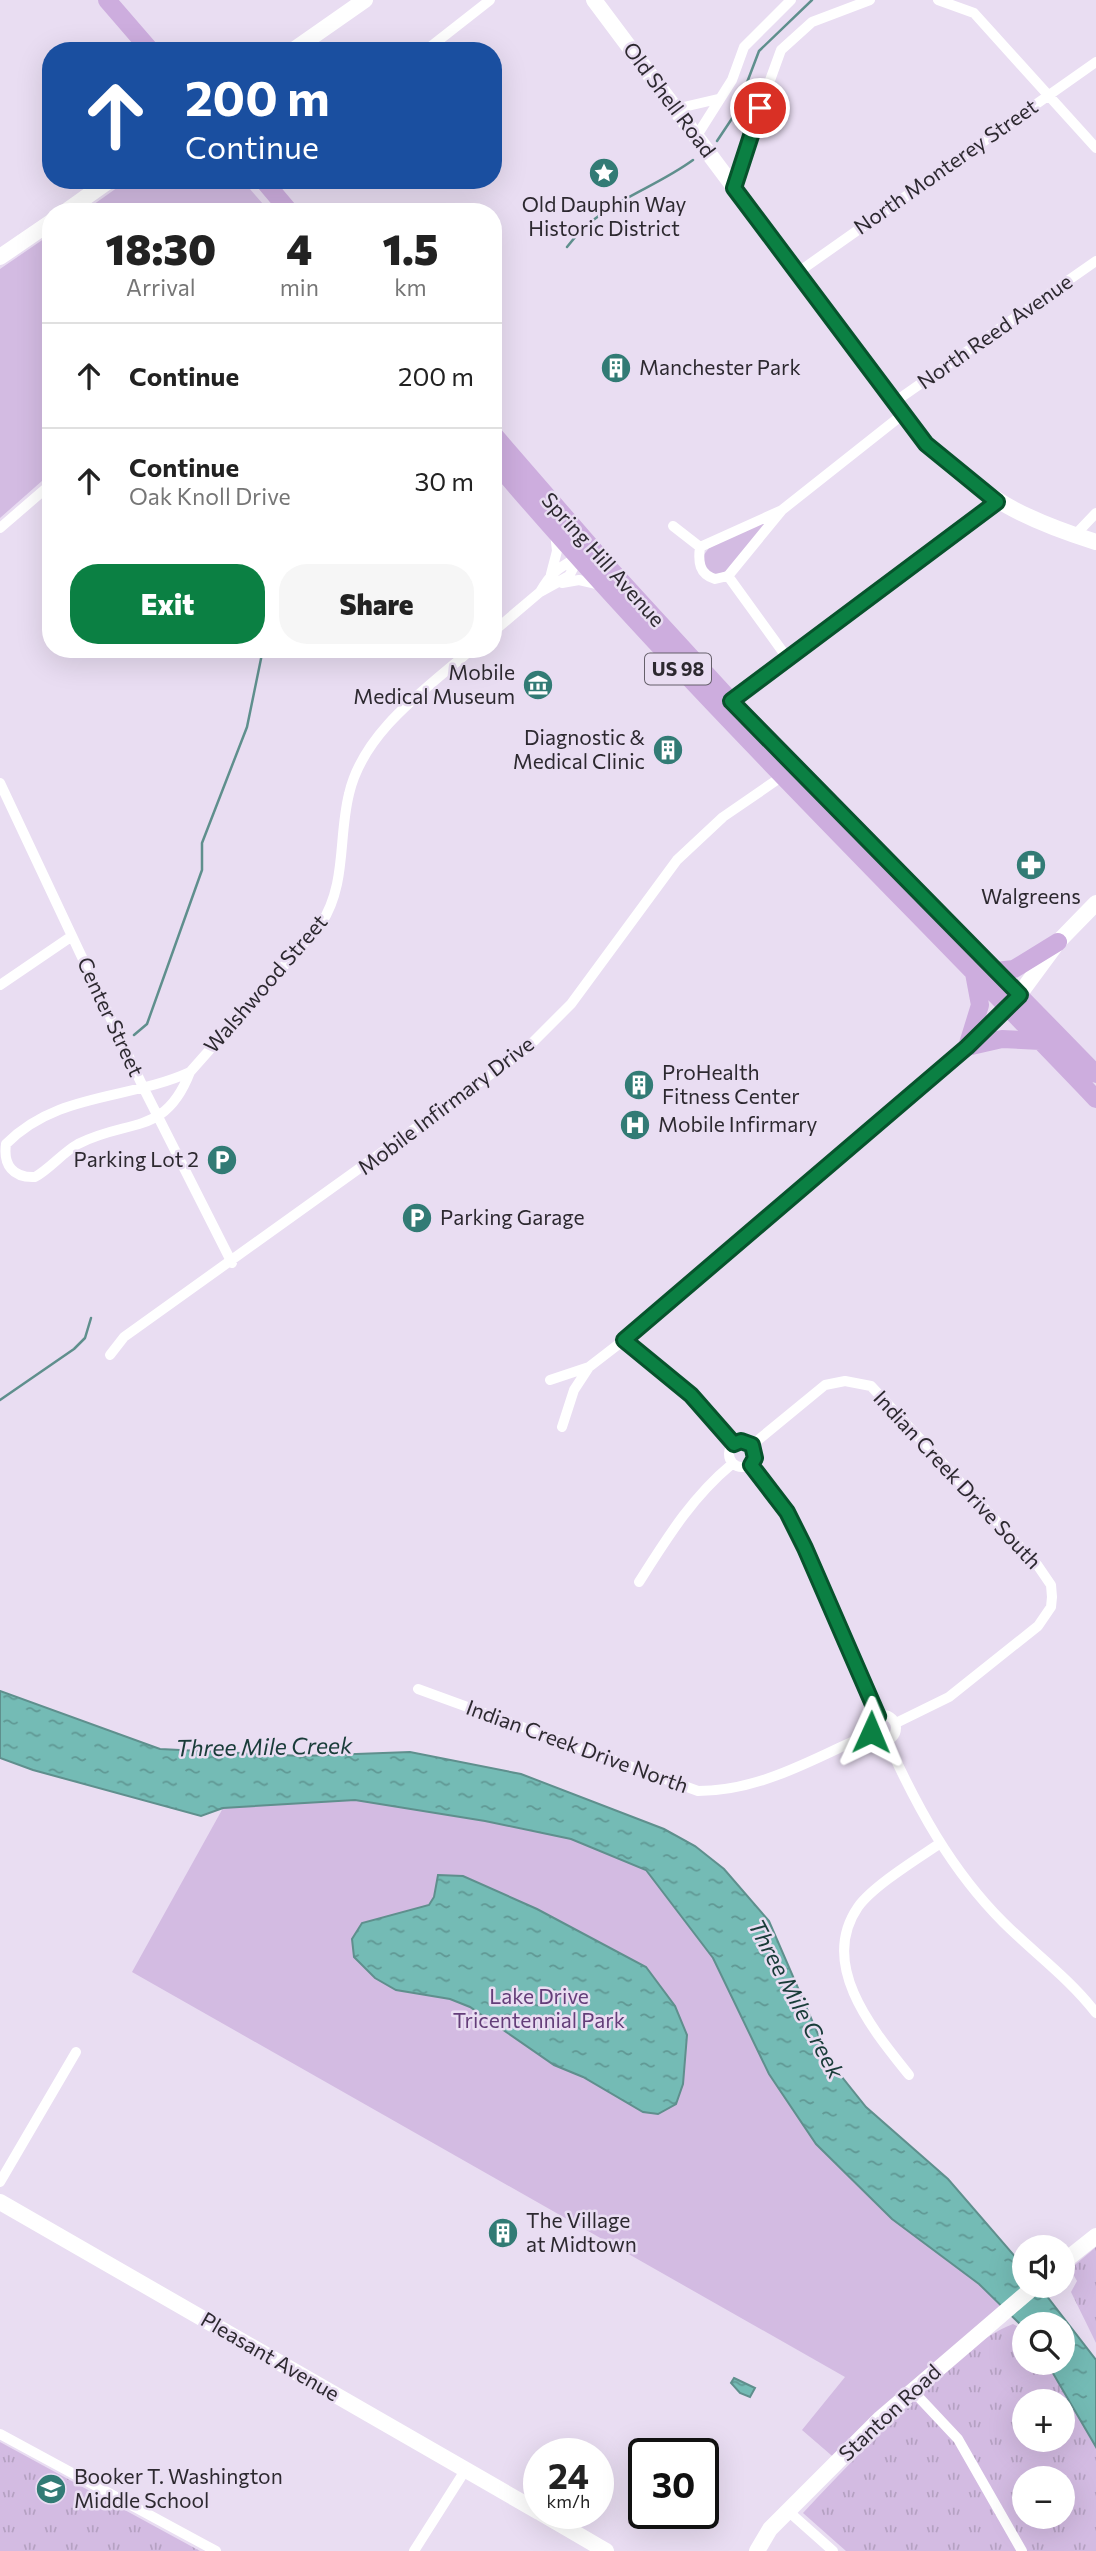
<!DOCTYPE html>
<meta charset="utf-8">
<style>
:root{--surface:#fff;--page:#f6f6f6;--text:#222;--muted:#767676;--line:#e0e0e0;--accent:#0b8043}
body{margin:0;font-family:Commissioner,sans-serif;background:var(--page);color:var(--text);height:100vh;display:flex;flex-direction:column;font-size:26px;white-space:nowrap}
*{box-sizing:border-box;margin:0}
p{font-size:23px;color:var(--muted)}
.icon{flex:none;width:38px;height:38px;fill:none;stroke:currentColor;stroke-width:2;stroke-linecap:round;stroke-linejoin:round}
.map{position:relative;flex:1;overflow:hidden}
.details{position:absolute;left:42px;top:203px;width:460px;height:455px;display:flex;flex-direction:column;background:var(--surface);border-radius:28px;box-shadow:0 7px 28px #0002}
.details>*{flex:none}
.guide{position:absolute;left:42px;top:42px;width:460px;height:147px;border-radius:28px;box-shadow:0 7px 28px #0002;background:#1a4fa0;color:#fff;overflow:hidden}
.controls{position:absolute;left:1012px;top:2235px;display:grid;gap:14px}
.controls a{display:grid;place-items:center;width:63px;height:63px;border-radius:50%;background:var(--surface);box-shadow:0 7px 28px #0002;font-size:35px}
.speed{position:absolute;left:523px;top:2438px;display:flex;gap:14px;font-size:35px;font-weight:700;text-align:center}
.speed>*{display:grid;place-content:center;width:91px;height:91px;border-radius:50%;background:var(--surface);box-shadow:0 7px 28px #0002;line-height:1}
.speed small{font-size:18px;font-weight:400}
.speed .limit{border:4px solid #111;border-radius:10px;background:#fff;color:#111}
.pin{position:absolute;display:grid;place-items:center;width:60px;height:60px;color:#fff;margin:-30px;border:4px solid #fff;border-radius:50%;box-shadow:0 2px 7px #0007}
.me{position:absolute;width:77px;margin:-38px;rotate:1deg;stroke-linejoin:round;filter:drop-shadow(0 0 5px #0008)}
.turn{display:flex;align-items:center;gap:24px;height:147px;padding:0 28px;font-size:32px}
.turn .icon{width:91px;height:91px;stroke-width:2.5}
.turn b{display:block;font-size:49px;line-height:60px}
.eta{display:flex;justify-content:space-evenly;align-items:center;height:119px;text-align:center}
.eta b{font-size:42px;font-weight:800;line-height:49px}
.button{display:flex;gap:14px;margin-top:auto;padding:14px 28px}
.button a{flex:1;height:80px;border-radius:28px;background:var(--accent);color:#fff;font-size:28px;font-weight:800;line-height:80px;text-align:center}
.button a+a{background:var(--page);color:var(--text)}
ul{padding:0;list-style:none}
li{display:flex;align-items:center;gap:21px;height:105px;padding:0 28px;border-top:2px solid var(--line)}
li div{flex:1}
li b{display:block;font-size:26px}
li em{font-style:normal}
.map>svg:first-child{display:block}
</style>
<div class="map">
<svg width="1096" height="2551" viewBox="0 0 1096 2551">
<defs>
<pattern id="grass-tufts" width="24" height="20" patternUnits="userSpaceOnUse" patternTransform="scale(1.75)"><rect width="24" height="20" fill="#d3bbe2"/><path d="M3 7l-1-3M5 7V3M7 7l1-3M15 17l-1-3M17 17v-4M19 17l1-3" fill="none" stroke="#b5a1c2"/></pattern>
<pattern id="water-ripples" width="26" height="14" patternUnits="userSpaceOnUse" patternTransform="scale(1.75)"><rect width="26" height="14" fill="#74bbb5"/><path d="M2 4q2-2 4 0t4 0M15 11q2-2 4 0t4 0" fill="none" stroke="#609894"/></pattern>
</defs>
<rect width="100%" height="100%" fill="#e9ddf2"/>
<path fill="url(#grass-tufts)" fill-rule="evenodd" d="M1096 2247V2343L1071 2292 1077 2281 1070 2269Z
M1013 2324 1024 2330V2362L1047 2363 1096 2447V2551H846L803 2513C842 2471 882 2430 924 2391 951 2365 978 2338 1013 2324ZM1024 2401H1062V2440H1024ZM1024 2478H1062V2516H1024Z
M0 2442 200 2551H0Z"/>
<path fill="#d3bbe2" d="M128 180H242L270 212H83Z
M51 234V473L0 518V269Z
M759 522 765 524 726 571 717 575 707 572 703 556 709 548Z
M355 1800 485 1821 571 1839 646 1870 713 1958 769 2074 816 2144 892 2219 979 2284 1005 2310 838 2461 802 2430 845 2377 132 1972 223 1808Z"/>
<path fill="url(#water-ripples)" stroke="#5f8f8d" stroke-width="2" d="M0 1691 160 1749 302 1756 410 1752 521 1774 664 1829 695 1846 724 1869 769 1921 830 2062 866 2107 948 2179 1024 2267V2286H1039L1096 2360V2447L1047 2363 1062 2362V2324H1024V2328L979 2284 892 2219 816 2144 769 2074 713 1958 646 1870 571 1839 485 1821 355 1800 223 1808 201 1816 33 1770 0 1758Z
M438 1875 463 1876 537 1909 646 1967 675 2006 687 2035 683 2084 676 2104 658 2114 643 2112 583 2077 554 2065 470 2007 450 1999 396 1990 375 1978 354 1957 352 1939 362 1923 429 1905 434 1897Z
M734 2378 755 2388 750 2397 740 2393 731 2383Z"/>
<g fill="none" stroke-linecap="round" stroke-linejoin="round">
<path stroke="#5f8f8d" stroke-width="2.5" d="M717 141 735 114 759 51 812 0
M567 247C602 201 649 192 693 160
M134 1035 147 1024 202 870V843L247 727 263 649
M0 1400 74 1349 85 1338 91 1318"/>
<path stroke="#fff" stroke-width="10" d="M938 0 974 13 1096 148
M425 51 490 0
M675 109 718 99
M696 137 732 80 744 47 791 0
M734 188 741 160 781 50 812 22 870 0
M797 273 1096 62
M893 403 1096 261
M673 526 700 547
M0 528 51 484
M1075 535 1096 513
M700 547C698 562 699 574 715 579L728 576 782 510 902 415
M700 547 782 510
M551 574 557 551 555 533
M728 576 788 659
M562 583 579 580 601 585
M540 592C553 570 559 568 580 556
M494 631 540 592 569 576 578 559
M731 701 997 502
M0 783 144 1089 232 1263
M0 985 72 936
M190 1072 321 924C347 884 338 838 349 794 363 732 426 689 472 649
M190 1072C165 1137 128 1118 78 1144 62 1153 51 1168 35 1177 13 1178 3 1165 6 1144 57 1092 129 1100 190 1072Z
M624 1340 691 1395 734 1444
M110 1355 124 1337 526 1049 571 1004 677 860 723 817 787 773
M550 1380 589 1367 624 1340 1009 1008
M562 1427 574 1390 589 1367
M729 1454a13 13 0 1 1 26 0a13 13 0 1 1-26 0Z
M752 1445 825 1385 845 1381 871 1386 1038 1566 1051 1585 1052 1597 1051 1607 1038 1626 949 1697 896 1723
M751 1465 787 1512 805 1548 878 1716
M639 1582C667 1538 692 1497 732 1464
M418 1689 698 1791C761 1791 815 1758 871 1733
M870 1728a13 13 0 1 1 26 0a13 13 0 1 1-26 0Z
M887 1741C917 1807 951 1870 1003 1922 1034 1953 1069 1978 1096 2013
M909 2075C873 2030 818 1965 858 1907 873 1886 917 1859 939 1844
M0 2182 76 2052
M912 2390 958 2439 1022 2551
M0 2434 216 2551
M788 2511 833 2551
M414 2551 466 2469"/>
<path stroke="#fff" stroke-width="16" d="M594 0 926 444C985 498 1020 518 1096 542
M292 51 365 0
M65 212 110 180
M0 257 51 222
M1013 1003 1058 942 1096 903
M0 2202 539 2512
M1062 2263 1096 2236
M541 2513 606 2551
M757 2551 770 2529 881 2418 1035 2286"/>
<path stroke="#cdadde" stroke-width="18" d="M107 0 151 51
M263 180 290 212
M494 435 611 570 731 701 1096 1074
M494 461C684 684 894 887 1096 1099
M996 971 1014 969 1058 942
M967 1047 980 1005 974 973
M967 1047 1002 1039 1041 1041"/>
</g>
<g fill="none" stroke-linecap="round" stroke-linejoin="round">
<g stroke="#07532c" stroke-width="18">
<path id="route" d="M760 108 734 188 926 444 997 502 731 701 1020 995 967 1047 624 1340 691 1395 734 1444 741 1441 752 1445 755 1458 751 1465 787 1512 805 1548 878 1716 872 1721 871 1732"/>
</g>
<use href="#route" stroke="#0b8043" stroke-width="12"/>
</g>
<defs>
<g id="sight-disc" transform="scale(1.575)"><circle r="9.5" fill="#327b75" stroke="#e9ddf2"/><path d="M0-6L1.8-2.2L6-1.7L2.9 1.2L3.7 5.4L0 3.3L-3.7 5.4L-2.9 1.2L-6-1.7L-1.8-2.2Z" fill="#fff"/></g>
<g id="building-disc" transform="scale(1.575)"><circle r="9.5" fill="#327b75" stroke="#e9ddf2"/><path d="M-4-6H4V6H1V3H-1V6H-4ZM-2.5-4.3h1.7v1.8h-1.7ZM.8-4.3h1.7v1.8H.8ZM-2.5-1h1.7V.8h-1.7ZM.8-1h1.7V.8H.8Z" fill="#fff"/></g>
<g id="museum-disc" transform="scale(1.575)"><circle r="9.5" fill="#327b75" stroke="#e9ddf2"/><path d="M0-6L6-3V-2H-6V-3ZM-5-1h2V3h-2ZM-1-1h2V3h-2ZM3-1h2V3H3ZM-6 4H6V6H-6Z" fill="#fff"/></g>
<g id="pharmacy-disc" transform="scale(1.575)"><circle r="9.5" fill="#327b75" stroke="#e9ddf2"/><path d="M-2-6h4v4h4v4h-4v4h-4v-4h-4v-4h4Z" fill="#fff"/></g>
<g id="hospital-disc" transform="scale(1.575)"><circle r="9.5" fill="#327b75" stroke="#e9ddf2"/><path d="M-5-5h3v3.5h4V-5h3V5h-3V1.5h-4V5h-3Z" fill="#fff"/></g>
<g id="parking-disc" transform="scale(1.575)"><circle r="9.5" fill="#327b75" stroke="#e9ddf2"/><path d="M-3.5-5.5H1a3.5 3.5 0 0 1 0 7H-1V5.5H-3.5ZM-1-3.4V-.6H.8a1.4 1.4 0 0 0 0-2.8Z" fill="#fff"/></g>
<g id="school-disc" transform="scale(1.575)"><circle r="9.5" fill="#327b75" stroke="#e9ddf2"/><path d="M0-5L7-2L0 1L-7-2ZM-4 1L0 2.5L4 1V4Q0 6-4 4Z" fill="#fff"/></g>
</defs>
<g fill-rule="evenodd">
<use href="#sight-disc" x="604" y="173"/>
<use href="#building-disc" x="616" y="368"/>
<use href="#museum-disc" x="538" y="685"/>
<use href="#building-disc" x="668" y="750"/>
<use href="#pharmacy-disc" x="1031" y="865"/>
<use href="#building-disc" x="639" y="1085"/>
<use href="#hospital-disc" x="635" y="1125"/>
<use href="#parking-disc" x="222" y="1160"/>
<use href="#parking-disc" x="417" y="1218"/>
<use href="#building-disc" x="503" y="2233"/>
<use href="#school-disc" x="51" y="2489"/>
</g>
<g text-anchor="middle" stroke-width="5" stroke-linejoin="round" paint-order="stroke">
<rect fill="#e9ddf2" stroke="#655f6a" stroke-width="2" x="645" y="653.5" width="66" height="31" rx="5"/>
<g font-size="19" font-weight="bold" fill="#2d2930">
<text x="678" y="676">US 98</text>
</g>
<g font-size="21" fill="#2d2930" stroke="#e9ddf2">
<text transform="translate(669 100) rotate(53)" y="7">Old Shell Road</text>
<text transform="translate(946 167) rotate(-35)" y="7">North Monterey Street</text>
<text transform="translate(995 332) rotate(-35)" y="7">North Reed Avenue</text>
<text transform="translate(603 560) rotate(48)" y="7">Spring Hill Avenue</text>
<text transform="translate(266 984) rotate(-49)" y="7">Walshwood Street</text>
<text transform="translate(110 1017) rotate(65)" y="7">Center Street</text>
<text transform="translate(446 1106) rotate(-37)" y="7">Mobile Infirmary Drive</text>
<text transform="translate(957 1480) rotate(47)" y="7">Indian Creek Drive South</text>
<text transform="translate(577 1747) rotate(20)" y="7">Indian Creek Drive North</text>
<text transform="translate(270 2357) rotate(30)" y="7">Pleasant Avenue</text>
<text transform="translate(890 2413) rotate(-43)" y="7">Stanton Road</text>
</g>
<g font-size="21" fill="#2d2930" stroke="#e9ddf2" text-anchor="start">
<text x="604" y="212" text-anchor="middle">Old Dauphin Way<tspan x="604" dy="24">Historic District</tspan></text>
<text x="639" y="375">Manchester Park</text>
<text x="515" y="680" text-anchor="end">Mobile<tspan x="515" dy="24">Medical Museum</tspan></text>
<text x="645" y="745" text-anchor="end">Diagnostic &amp;<tspan x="645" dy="24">Medical Clinic</tspan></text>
<text x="1031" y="904" text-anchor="middle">Walgreens</text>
<text x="662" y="1080">ProHealth<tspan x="662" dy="24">Fitness Center</tspan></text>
<text x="658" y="1132">Mobile Infirmary</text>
<text x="199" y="1167" text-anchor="end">Parking Lot 2</text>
<text x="440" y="1225">Parking Garage</text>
<text x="526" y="2228">The Village<tspan x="526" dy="24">at Midtown</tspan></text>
<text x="74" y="2484">Booker T. Washington<tspan x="74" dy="24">Middle School</tspan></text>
</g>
<g font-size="21" fill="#643e79" stroke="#e9ddf2">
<text x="539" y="2004">Lake Drive<tspan x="539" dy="24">Tricentennial Park</tspan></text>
</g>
<g font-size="23" font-style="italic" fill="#193c39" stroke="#e9ddf2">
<text transform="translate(264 1747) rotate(-1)" y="8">Three Mile Creek</text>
<text transform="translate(796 1999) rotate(62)" y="8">Three Mile Creek</text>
</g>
</g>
</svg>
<div class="controls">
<a><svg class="icon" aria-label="sound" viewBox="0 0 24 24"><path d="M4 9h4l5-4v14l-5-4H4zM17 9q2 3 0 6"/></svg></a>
<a><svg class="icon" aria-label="search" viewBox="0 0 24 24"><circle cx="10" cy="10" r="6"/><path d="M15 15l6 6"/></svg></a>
<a>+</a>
<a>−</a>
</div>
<div class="speed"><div>24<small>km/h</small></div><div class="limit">30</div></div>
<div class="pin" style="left:760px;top:108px;background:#d93025"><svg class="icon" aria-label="arrive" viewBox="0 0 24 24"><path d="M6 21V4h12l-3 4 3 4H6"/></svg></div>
<svg class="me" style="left:871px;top:1732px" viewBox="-20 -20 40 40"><path d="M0-17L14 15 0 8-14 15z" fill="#0b8043" stroke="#fff" stroke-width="4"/></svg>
<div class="guide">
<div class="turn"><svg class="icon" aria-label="ahead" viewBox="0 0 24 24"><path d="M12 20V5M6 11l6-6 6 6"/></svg><div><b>200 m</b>Continue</div></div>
</div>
<section class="details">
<div class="eta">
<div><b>18:30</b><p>Arrival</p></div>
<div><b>4</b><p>min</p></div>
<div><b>1.5</b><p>km</p></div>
</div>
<ul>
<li><svg class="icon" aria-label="ahead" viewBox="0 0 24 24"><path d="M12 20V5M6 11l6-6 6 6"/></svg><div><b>Continue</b></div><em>200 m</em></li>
<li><svg class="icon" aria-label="ahead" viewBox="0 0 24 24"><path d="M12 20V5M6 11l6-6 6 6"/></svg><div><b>Continue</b><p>Oak Knoll Drive</p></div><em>30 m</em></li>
</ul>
<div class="button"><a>Exit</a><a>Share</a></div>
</section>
</div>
